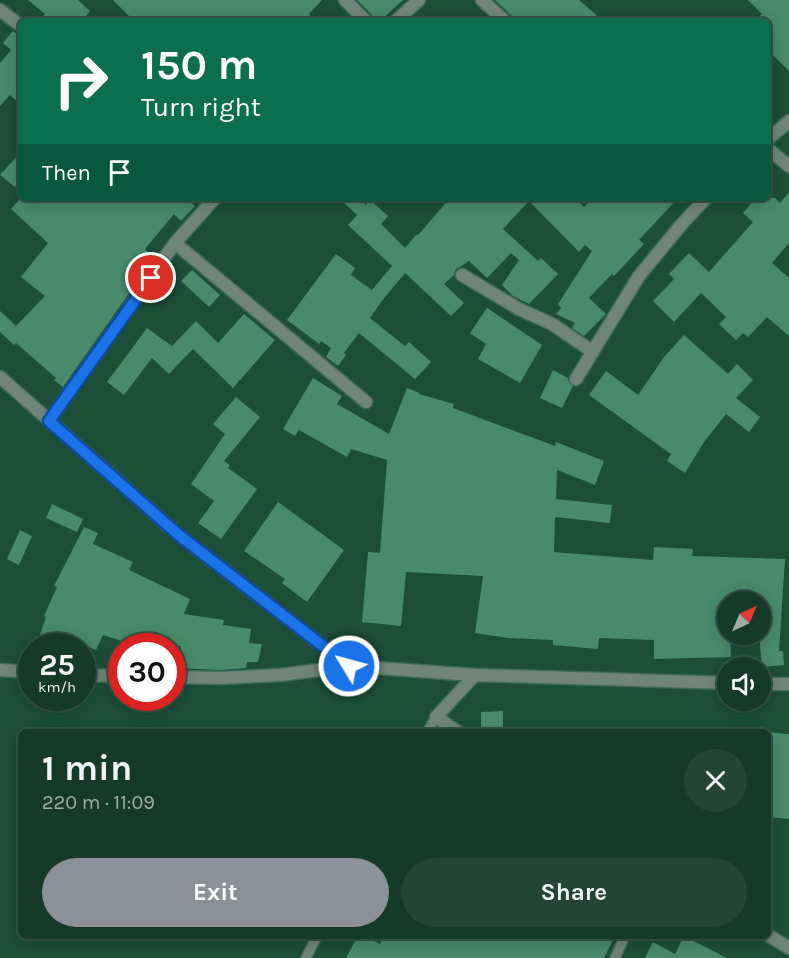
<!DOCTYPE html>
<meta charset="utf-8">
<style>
:root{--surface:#153a2a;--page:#224536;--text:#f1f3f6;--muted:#9dada8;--line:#345447;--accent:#8c9099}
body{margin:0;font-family:Karla,sans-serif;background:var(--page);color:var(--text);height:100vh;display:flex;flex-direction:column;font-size:22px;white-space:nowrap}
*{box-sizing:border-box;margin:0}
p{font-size:20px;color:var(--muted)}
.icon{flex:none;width:33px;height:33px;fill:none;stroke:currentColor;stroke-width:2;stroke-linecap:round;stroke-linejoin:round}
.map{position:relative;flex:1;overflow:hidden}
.sheet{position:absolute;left:18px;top:729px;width:753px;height:210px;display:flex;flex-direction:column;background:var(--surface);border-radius:9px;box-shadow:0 3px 15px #0003,0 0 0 2px var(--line)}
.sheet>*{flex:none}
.top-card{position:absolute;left:18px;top:18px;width:753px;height:183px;border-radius:9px;box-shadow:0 3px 15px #0003,0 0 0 2px var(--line);background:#0b6e4f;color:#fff;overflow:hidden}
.needle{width:39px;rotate:44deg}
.buttons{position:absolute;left:717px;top:591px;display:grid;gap:12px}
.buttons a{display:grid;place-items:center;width:54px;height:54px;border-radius:50%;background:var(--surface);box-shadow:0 3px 15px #0003,0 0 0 2px var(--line);font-size:30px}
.speed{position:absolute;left:18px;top:633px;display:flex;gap:12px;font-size:30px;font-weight:700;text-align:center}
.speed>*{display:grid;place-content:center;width:78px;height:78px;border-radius:50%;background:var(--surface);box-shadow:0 3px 15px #0003,0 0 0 2px var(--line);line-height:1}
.speed small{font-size:15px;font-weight:400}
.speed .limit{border:9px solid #d22;background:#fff;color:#111}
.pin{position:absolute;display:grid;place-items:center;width:51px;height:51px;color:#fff;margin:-26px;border:3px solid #fff;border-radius:50%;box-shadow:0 2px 6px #0007}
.me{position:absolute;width:66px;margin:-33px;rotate:307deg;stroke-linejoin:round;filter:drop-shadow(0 0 4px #0008)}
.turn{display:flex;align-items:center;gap:21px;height:126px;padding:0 24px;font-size:27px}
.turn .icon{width:78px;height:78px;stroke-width:2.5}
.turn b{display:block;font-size:42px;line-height:51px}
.then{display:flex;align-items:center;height:57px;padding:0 24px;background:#0003;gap:12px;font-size:22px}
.round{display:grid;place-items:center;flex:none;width:63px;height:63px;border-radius:32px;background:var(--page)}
.overview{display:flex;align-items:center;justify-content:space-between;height:102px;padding:0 24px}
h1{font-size:36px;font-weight:700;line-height:45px}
.cta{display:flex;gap:12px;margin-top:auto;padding:12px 24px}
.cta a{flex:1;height:69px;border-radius:36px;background:var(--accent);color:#fff;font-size:24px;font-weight:700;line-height:69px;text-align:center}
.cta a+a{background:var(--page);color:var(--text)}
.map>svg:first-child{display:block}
</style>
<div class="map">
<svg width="789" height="958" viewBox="0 0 789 958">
<rect width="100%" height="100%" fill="#1c4e38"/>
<path fill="#498a6b" d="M28 0H78L90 11 82 21H39L45 14Z
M113 0H322L309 14 315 21H134Z
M357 0H403L380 21H374L372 15Z
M495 0H579L603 21H517Z
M748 0H789V71L768 50V21H754L762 14Z
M13 31 21 38V105L10 95 0 106V63L11 50 3 43Z
M21 152V179L15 187 0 175Z
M789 192V243L772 263 789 278V336L767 317 748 337 743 333 736 340 719 324 726 317 701 293 674 322 653 301 674 279 669 274 689 253 709 272 753 222 743 213 756 198H775L780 203Z
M21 198H186L195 206 181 221 174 214 145 249 154 258 63 387 54 380 56 378 16 343 14 345 0 332V311L16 326 45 296 21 277 48 243 11 209Z
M339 198H358L366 205 370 200 388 216 381 224 405 248 417 234 418 235 450 198H470L476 203 480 198H575L584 207 593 198H678L639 240 644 244 614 276 612 274 589 298 606 314 584 336 572 328 575 323 556 314 561 308 558 304 592 251 585 245 579 252 529 201 503 229 538 261 541 258 558 274 529 304 513 296 502 285 519 260 511 253 487 278 469 261 455 270 454 275 444 284 464 303 451 316 405 273 381 302 370 318 405 346 409 342 431 362 415 379 359 333 344 353 346 355 338 366 326 357 331 348 321 341 319 344 287 320 336 254 355 268 351 275 372 290 392 266 348 225 357 215Z
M192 270 220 295 209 307 181 281Z
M487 308 542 345 520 383 478 359 486 344 470 333Z
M244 314 275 340 233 388 193 349 169 374 152 358 124 395 107 382 147 328 172 346 196 321 218 343Z
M684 335 728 374 737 364 753 380 736 398 760 417 749 432 726 414 704 442 685 473 667 461 671 454 589 395 606 371 638 395 664 357Z
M553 370 568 378 569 382 573 386 562 408 540 398Z
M313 378 342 396 337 404 389 434 407 388 420 393 419 394 454 404 453 408 555 446 556 442 604 461 595 485 557 470 556 499 612 505 610 523 555 517 554 552 653 560 654 547 693 549 692 556 785 559 779 651H783L784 665 762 667 759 634 760 602H728V634H730L731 657 654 659V640L599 638 598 649 553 645V640L508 638 475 633 483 576 406 572 401 626 362 622 368 552 380 553 387 460 351 449 347 457 299 430 295 436 283 429Z
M236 397 260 417 224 461 230 465 228 468 257 489 221 539 198 523 214 501 191 484 225 434 213 424Z
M278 502 344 550 307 602 282 583 285 579 244 551Z
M52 504 83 519 77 532 46 518Z
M84 527 98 533 93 544 133 562 129 570 190 599 184 614 224 620 223 625 251 629 249 643 262 644 258 662H247L246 668 221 670 177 668 181 646H137L103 635 96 650 59 634 55 646H36L46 617 44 616 57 587 54 586Z
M20 530 32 536 19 565 7 559Z
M503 711V732H481V712Z
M768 732 789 734V819L768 817 772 780H768Z
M358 936H365L380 944 384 936H615L604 958H346Z
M684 936 727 958H645L653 942 675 954Z"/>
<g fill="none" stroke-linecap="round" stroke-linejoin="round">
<g stroke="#3e6b57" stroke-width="12">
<path id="service" d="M427 732 436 717
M306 958 317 936
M615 958 625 936"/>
</g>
<g stroke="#3e6b57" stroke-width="15">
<path id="minor" d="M345 0 366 21
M482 0 505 21
M0 10 21 26
M396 21 419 0
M768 139 789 121
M768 149 789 166
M175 243 366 402
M462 275 519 309 552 324 593 352
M0 377 180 536 349 666
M576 379 639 276 681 225 706 198
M49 421 175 243 215 198
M0 670 32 672
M82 675 122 676
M172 677 221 678 280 675 349 666 475 675 728 683
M760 684H789
M458 732 436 717 475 675
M768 935 789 948"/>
</g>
<use href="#service" stroke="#70857a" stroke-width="9"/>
<use href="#minor" stroke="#70857a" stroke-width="12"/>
</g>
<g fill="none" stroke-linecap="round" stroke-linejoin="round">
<g stroke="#114b97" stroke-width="15">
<path id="route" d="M151 278 49 421 180 536 349 666"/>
</g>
<use href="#route" stroke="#1a73e8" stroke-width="10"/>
</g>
</svg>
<div class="buttons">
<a><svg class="needle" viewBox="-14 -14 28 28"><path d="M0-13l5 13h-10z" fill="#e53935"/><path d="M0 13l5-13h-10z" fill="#9dada8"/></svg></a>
<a><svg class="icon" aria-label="sound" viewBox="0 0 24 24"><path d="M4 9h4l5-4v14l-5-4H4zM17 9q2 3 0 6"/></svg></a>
</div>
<div class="speed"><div>25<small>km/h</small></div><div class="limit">30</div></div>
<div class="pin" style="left:151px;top:278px;background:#d93025"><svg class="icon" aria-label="arrive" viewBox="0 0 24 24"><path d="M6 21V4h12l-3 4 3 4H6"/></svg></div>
<svg class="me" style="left:349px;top:666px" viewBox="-20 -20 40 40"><circle r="17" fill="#1a73e8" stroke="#fff" stroke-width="3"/><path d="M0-11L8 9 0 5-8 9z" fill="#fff"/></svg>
<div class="top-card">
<div class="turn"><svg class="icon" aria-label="right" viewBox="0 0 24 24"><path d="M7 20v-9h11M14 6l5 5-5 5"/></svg><div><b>150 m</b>Turn right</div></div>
<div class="then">Then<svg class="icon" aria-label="arrive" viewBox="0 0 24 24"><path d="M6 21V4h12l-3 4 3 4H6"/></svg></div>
</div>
<section class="sheet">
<div class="overview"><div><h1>1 min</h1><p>220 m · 11:09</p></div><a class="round"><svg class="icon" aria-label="close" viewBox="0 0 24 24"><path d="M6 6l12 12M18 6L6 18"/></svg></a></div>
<div class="cta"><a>Exit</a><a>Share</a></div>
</section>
</div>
